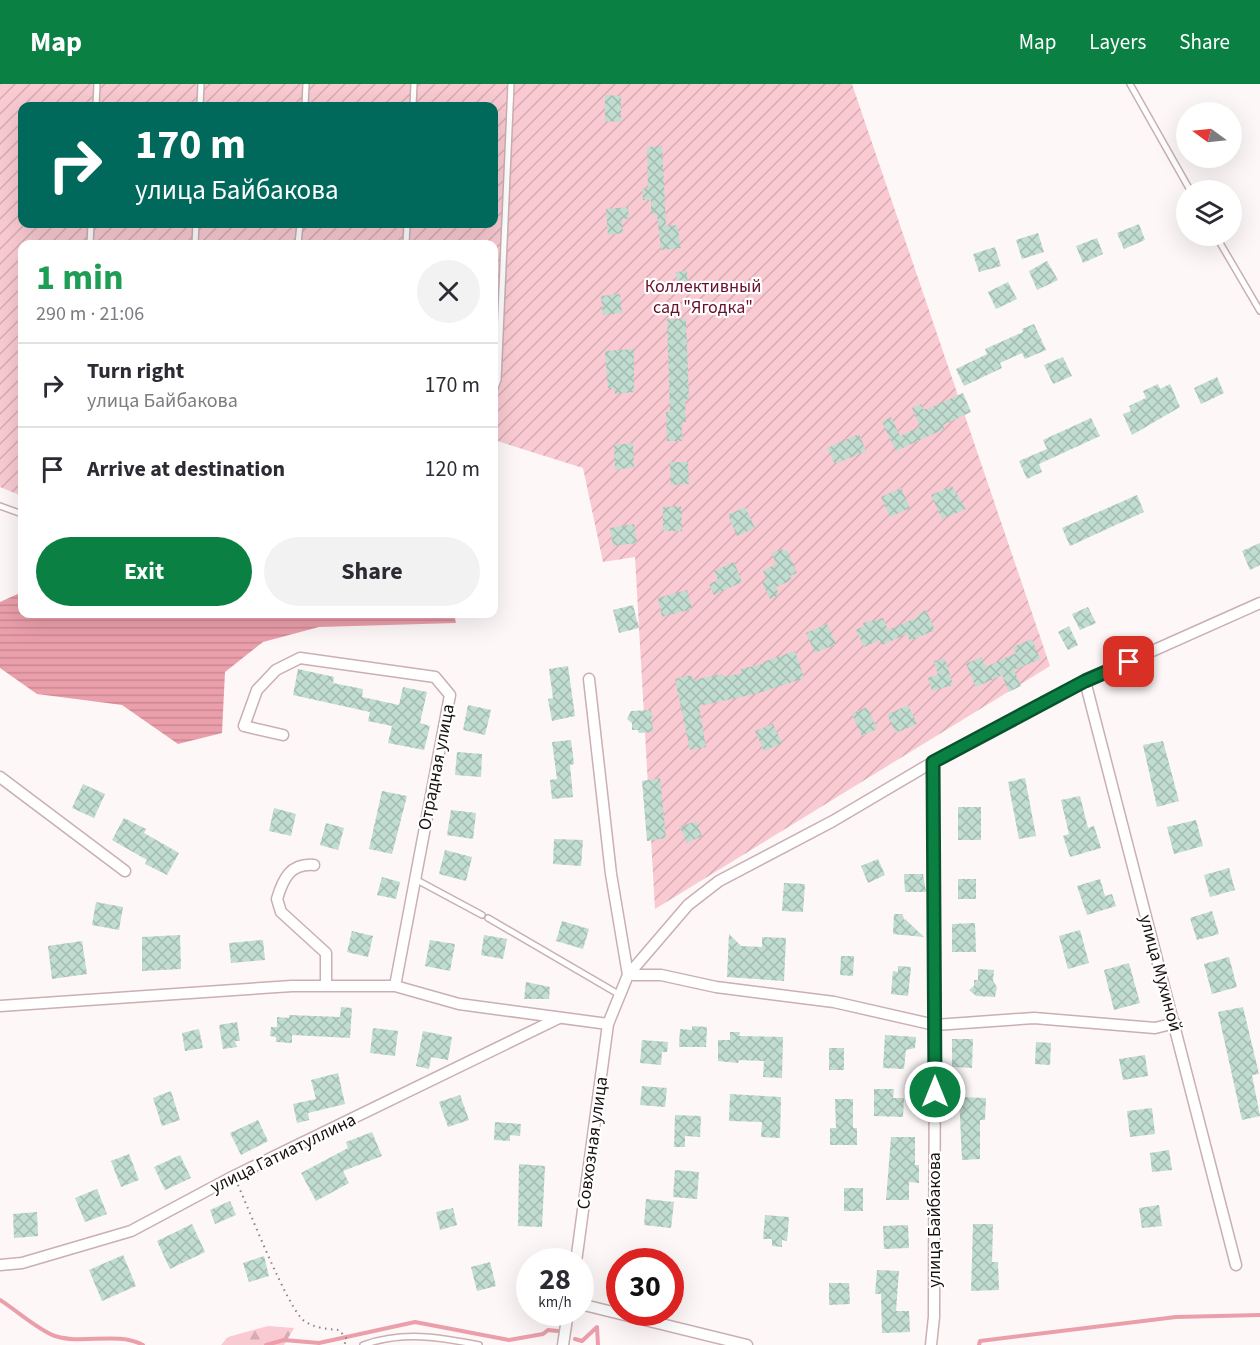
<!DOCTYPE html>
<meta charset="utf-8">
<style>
:root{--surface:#fff;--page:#f2f2f3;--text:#2b2b33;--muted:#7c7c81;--line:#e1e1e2;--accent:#0b8043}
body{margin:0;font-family:"Source Sans 3",sans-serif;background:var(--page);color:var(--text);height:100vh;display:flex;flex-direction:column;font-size:22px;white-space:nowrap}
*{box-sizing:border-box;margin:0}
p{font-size:20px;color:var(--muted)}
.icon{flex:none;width:33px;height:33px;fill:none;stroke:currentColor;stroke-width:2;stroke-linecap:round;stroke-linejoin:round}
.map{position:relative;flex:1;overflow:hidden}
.details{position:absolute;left:18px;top:156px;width:480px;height:378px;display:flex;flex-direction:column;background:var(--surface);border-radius:12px;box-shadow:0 6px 24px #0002}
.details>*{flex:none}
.guide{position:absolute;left:18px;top:18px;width:480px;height:126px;border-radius:12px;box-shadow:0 6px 24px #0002;background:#00695c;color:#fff;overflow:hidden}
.needle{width:39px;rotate:285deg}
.buttons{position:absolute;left:1176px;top:18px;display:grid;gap:12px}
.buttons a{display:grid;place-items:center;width:66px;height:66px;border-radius:50%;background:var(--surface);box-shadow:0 6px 24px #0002;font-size:30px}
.speed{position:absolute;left:516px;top:1164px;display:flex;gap:12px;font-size:30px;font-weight:700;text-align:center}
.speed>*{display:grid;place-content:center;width:78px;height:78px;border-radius:50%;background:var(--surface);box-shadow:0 6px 24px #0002;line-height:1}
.speed small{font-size:15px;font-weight:400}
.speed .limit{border:9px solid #d22;background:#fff;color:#111}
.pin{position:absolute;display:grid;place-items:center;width:51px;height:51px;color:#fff;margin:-26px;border-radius:12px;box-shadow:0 3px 9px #0006}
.me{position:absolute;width:66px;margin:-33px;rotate:0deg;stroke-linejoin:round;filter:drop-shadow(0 0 4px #0008)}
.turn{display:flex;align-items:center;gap:21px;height:126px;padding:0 18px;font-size:27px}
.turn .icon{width:78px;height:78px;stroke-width:2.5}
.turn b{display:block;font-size:42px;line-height:51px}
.round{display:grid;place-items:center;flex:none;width:63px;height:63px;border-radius:32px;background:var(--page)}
.overview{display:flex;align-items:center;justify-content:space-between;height:102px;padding:0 18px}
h1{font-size:36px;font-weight:700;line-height:45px;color:#1e9e55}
.cta{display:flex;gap:12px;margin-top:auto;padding:12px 18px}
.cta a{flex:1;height:69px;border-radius:36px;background:var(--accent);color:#fff;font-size:24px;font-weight:700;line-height:69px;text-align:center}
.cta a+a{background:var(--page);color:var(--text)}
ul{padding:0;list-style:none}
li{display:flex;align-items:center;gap:18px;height:84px;padding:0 18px;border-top:2px solid var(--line)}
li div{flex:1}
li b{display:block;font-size:22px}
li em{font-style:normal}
header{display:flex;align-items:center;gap:36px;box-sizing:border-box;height:84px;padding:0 30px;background:var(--accent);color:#fff}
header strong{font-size:28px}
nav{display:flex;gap:33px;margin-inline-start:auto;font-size:21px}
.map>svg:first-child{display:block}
</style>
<header>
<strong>Map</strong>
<nav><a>Map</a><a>Layers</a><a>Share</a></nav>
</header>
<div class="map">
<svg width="1260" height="1261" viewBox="0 0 1260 1261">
<defs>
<pattern id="forest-firs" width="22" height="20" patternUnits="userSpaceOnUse" patternTransform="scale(1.5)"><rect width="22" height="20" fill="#f9cad1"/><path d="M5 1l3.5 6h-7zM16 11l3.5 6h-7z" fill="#d5acb2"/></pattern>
<pattern id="garden-furrows" width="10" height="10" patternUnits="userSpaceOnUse" patternTransform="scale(1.5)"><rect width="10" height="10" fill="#f9cad1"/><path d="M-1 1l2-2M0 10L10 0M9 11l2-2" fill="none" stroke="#d5acb2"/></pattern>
<pattern id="water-rules" width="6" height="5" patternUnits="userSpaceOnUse" patternTransform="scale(1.5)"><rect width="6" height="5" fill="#eb9fab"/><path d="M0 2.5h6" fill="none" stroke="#c98892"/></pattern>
<pattern id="building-cross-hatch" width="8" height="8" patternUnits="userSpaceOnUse" patternTransform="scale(1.5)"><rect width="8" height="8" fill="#c1dcd1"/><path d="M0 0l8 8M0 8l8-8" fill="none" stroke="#a5bcb2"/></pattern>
</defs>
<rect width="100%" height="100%" fill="#fdf7f8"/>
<path fill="url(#forest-firs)" d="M268 1242 294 1244 284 1261H221L228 1253Z"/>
<path fill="url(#garden-furrows)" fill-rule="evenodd" d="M0 0H852L1050 582 655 825 635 473 603 478 583 384 494 356V160H22V412L0 403ZM22 22H494V140H22Z"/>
<path fill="url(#water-rules)" d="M22 508V530H454L456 539 319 543 263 558 225 588 222 649 178 660 122 621 37 610 0 584V518Z"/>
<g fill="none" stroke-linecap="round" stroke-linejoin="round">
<path stroke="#eb9fab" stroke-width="4" d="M0 1216C16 1226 38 1246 55 1252 83 1261 117 1247 143 1261
M575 1255 582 1257 597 1243 598 1261
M266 1261 284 1256 319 1259 415 1238 509 1256 543 1250 548 1246 558 1247
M979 1261 980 1257 1176 1233 1260 1231"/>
</g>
<path fill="url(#building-cross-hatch)" d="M605 11 621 12V38L605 37Z
M662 62 666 142 677 141 681 164 661 166 657 130H651V116H643L642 105 648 104 647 63Z
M628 123 629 135H622L623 149 608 151 606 125Z
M1139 140 1145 156 1124 165 1117 149Z
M1038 149 1044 168 1022 175 1016 156Z
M1097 154 1103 170 1083 179 1076 162Z
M995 163 1001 182 979 188 973 170Z
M1047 177 1058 196 1037 206 1029 187Z
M687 187 688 203H677L676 188Z
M1008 198 1017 215 996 225 988 208Z
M620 210 622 229 603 231 601 212Z
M667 235H686L689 315 685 316 686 338H682V357H667L666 328H670Z
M1034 240 1046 266 1025 275 1022 269 1000 279 1002 284 964 302 956 285 987 270 985 265 1023 248 1022 245Z
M634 265V308L615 310 614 304H608L605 267Z
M1063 273 1072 292 1053 300 1044 281Z
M1217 293 1224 309 1201 320 1194 304Z
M1158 300 1160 305 1170 300 1180 323 1132 351 1123 330 1131 327 1129 322 1146 314 1143 307Z
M963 309 971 328 943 341 944 345 896 367 882 338 891 333 900 352 920 343 912 324 921 320 923 325H928Z
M1091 334 1100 352 1039 380 1042 388 1027 395 1019 377 1047 365 1043 356Z
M859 350 866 367 835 380 827 364Z
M633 359 634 383 615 386 614 361Z
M670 378H688L689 400 671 401Z
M952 402 966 425 942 435 931 411Z
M901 404 910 424 890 433 881 413Z
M1137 411 1144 428 1070 462 1062 444Z
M681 422 682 447H663V423Z
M745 423 755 444 737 452 728 431Z
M634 440 637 459 613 462 610 444Z
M1260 459V481L1250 486 1242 467Z
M782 465 783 467 787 466 797 489 790 492 792 496 776 503 779 511 770 515 762 498 767 496 763 487 776 480 772 469Z
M734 478 742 498 714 511 709 500 718 496 714 487Z
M687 506 692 525 662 533 658 514Z
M633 521 639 544 619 549 613 526Z
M1088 523 1096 539 1080 546 1072 530Z
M926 526 935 546 910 557 907 550 882 561 880 556 864 563 856 546 864 542 863 539 883 534 888 546 918 533 919 530Z
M827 540 836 560 815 569 806 549Z
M1069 542 1078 561 1068 566 1058 548Z
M1032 555 1040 575 1014 586 1021 602 1009 608 1002 591 976 603 966 580 981 573 986 583 1016 569 1013 563Z
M795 567 804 594 759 609 699 622 706 663 690 666 675 595 691 591 693 596 722 590 723 593 742 589 741 585 763 580V578Z
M945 575 953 601 932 607 928 594 938 590 934 577Z
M568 582 575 632 552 637 548 615 553 614 549 585Z
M298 585 334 593 333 599 363 605 362 613 399 621 403 603 427 608 420 639 430 642 424 666 388 659 392 642 368 637 370 628 293 611Z
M468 621 491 626 485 651 463 646Z
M908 621 917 640 896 649 887 631Z
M867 623 877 645 862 652 852 630Z
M651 626 653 648 639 649 638 646H632V639L627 635 631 627Z
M773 640 782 659 764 667 755 647Z
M571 656 574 680 570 681 573 713 552 715 550 696 557 695 552 658Z
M1163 657 1179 717 1157 723 1143 661Z
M457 668 482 670 481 693 455 691Z
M660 694 666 754 647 757 642 697Z
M1025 694 1036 752 1019 755 1008 698Z
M83 700 105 710 94 734 72 724Z
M382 707 407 712 392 770 369 765Z
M1080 712 1088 744 1094 742 1101 764 1070 773 1063 752 1069 750 1061 716Z
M958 723H981V756H958Z
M274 724 296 730 291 752 269 747Z
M451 726 476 729 473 755 447 751Z
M124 734 146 745 144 749 179 769 167 791 145 780 147 776 112 756Z
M1196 736 1203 762 1174 770 1167 743Z
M696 737 702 752 687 759 680 743Z
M326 739 344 744 338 766 320 761Z
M554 755 583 756 581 782 553 780Z
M445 766 472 773 466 797 439 790Z
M878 775 885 791 868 799 861 782Z
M1229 784 1235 806 1210 813 1204 791Z
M904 790H923L926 808H905Z
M382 793 400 798 396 815 377 811Z
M958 795H976V815H958Z
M1100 795 1105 812 1112 810 1116 822 1087 831 1077 802Z
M784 799 805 800 803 828 782 827Z
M96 818 123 823 119 846 92 841Z
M1212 827 1219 850 1197 856 1190 834Z
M894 830H902L905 837V835L924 853 893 850Z
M562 837 589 845 583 865 556 857Z
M975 839 976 868H952V840Z
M1080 846 1089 879 1068 885 1059 852Z
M352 847 373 852 368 873 347 868Z
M729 850 741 862 762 863V853L786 854 784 897 727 893Z
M180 851 181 885 142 887V853Z
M484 851 507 855 503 875 481 871Z
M263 856 265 876 231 879 229 859Z
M430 856 455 860 450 887 425 882Z
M82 857 87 890 52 895 48 862Z
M841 872H854L853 892 840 891Z
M1229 873 1237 903 1212 910 1204 880Z
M1129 879 1140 919 1114 926 1104 886Z
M898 882 911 883 908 912 891 910 893 887 898 888Z
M978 885 994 886 993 897 997 903 995 913 976 912 969 906 974 902V896H978Z
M526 898 550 903 549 915H524Z
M341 923 352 924 350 954 292 951V959L276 958V953L270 952 271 943H277V933L289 934V931L340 933Z
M1243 923 1259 990 1252 991 1260 1032 1242 1036 1218 928Z
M237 938 240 957H235L237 963 223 965 219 941Z
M692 942 707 943 706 963H679L680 945 692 946Z
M373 944 398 947 395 972 370 969Z
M199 945 203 964 185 967 182 949Z
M423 947 452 953 448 976 431 973 429 985 416 982Z
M730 948H740L739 952 783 953 782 994 763 993 764 977 739 976 738 979 718 977V956H730Z
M885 951 916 953 915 964 906 966 904 985 883 984Z
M952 955H973L972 984 952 983Z
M642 956 668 958 667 968H662L661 981 640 979Z
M1036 958 1051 959 1050 981 1035 980Z
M829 964H844V986H829Z
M1145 971 1148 992 1123 996 1119 975Z
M338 989 345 1020 308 1029 309 1036 297 1039 293 1020 316 1015 311 996Z
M642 1002 667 1004 665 1023 640 1021Z
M874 1005H894L893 1014H904L903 1033 874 1032Z
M171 1007 180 1036 162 1042 153 1014Z
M730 1010 781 1013 780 1054 761 1053 762 1038 729 1037Z
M460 1011 469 1036 448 1043 439 1018Z
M959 1013 986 1014 985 1036H980V1075L962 1076Z
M835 1015H853V1044H857V1061H830V1044H836Z
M1152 1024 1155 1050 1130 1053 1127 1027Z
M675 1031 701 1032 700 1053 685 1052V1063H674Z
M258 1036 268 1057 241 1071 230 1049Z
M495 1038 521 1040 520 1052 510 1051V1057L494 1056Z
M372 1048 382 1072 343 1087 349 1099 316 1117 301 1089 348 1064 346 1058Z
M891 1053H915V1081H919V1099L909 1098V1116H886Z
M1169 1066 1172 1086 1152 1088 1150 1069Z
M129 1070 139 1096 121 1103 111 1077Z
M180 1071 191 1094 165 1106 154 1083Z
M519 1080 545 1082 542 1143 518 1142Z
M675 1086 699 1088 697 1115 673 1113Z
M844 1104H863V1127H844Z
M97 1105 107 1130 85 1138 75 1114Z
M646 1115 674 1118 671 1144 644 1141Z
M230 1117 236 1131 215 1140 210 1126Z
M1159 1121 1162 1142 1142 1144 1139 1124Z
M453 1124 457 1141 440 1146 436 1128Z
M37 1128 38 1152 14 1154 13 1130Z
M765 1131 789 1133 787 1157 782 1156V1163L772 1162V1155H763Z
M192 1140 205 1168 170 1185 157 1157Z
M973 1140H993L992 1178H998L999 1206 971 1207Z
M908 1141 909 1164 884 1165 883 1142Z
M123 1171 136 1202 102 1217 89 1186Z
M264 1172 269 1192 249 1198 243 1179Z
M490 1178 496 1202 477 1207 471 1183Z
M877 1186 899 1187 896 1227H909L910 1248 882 1249 881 1210H875Z
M829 1199H849L850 1220 829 1221Z"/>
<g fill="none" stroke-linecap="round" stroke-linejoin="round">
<g stroke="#caafb3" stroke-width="8">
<path id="lane" d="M1130 0 1190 106
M96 22 97 0
M200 22 201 0
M305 22 306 0
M413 22 414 0
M1216 152 1260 227
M90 160 91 140
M195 160 196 140
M298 160 300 140
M406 160 407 140
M494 306 498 296 511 0
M0 422 22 430
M415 795 482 831
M488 834 620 911
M363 1261C403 1247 439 1253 479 1261"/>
</g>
<g stroke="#caafb3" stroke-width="13">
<path id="street" d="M589 595 611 790 628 891H661L716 903 834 918 935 941 1034 934 1155 944 1175 939
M1085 597 1236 1181
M283 651 244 642 257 606 276 586 300 574 435 593 450 611 395 902
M0 693 125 787
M314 781C290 779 283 795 277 815L281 828 326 869V902
M0 922 292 902H395L459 920 608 940
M576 1178 608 940 628 891 688 821 719 797 833 737 933 678 1085 597 1260 519
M0 1181 22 1179 131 1147 234 1092 559 934
M580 1220 747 1261
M563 1261 568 1228
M931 1261 934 1233 935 941 933 678"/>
</g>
<path stroke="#898283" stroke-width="2" stroke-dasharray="1.5 4.5" stroke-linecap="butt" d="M238 1101C249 1126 287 1222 303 1236 313 1244 327 1245 339 1246L347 1255 344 1261"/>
<use href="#lane" stroke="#fff" stroke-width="5"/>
<use href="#street" stroke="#fff" stroke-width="10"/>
</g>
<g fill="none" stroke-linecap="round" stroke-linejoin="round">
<g stroke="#07532c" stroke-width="15">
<path id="route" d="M935 1008 933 678 1085 597 1129 578"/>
</g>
<use href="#route" stroke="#0b8043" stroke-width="10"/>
</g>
<g text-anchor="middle" stroke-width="4.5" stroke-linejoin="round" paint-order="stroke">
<g font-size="18" fill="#6a102c" stroke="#fff">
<text x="703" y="208">Коллективный<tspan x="703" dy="21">сад "Ягодка"</tspan></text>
</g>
<g font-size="18" fill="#1a1112" stroke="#fff">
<text transform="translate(436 683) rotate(-79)" y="6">Отрадная улица</text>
<text transform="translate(1161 889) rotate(75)" y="6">улица Мухиной</text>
<text transform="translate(592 1059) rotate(-82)" y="6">Совхозная улица</text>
<text transform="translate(283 1069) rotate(-26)" y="6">улица Гатиатуллина</text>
<text transform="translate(934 1136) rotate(-90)" y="6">улица Байбакова</text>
</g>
</g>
</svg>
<div class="buttons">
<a><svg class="needle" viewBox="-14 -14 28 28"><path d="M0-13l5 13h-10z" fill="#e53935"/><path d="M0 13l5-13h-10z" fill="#7c7c81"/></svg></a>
<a><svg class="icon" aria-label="layers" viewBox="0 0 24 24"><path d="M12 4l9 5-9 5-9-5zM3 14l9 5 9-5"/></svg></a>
</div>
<div class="speed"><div>28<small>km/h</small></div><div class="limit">30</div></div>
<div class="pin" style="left:1129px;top:578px;background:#d93025"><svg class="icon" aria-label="arrive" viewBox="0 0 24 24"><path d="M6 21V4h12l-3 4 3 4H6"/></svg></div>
<svg class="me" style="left:935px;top:1008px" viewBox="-20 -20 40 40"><circle r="17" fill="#0b8043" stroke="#fff" stroke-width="3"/><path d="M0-11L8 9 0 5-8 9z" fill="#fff"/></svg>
<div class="guide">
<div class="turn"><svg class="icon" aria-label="right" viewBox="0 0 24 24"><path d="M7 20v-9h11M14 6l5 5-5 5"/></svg><div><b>170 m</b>улица Байбакова</div></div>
</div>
<section class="details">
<div class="overview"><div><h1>1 min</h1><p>290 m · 21:06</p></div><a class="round"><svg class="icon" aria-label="close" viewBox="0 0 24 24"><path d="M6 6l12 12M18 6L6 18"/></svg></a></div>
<ul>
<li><svg class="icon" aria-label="right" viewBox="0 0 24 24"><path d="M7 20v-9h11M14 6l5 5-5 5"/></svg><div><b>Turn right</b><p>улица Байбакова</p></div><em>170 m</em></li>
<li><svg class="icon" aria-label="arrive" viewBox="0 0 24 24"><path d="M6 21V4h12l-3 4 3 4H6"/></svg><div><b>Arrive at destination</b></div><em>120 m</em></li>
</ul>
<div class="cta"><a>Exit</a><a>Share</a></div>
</section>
</div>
